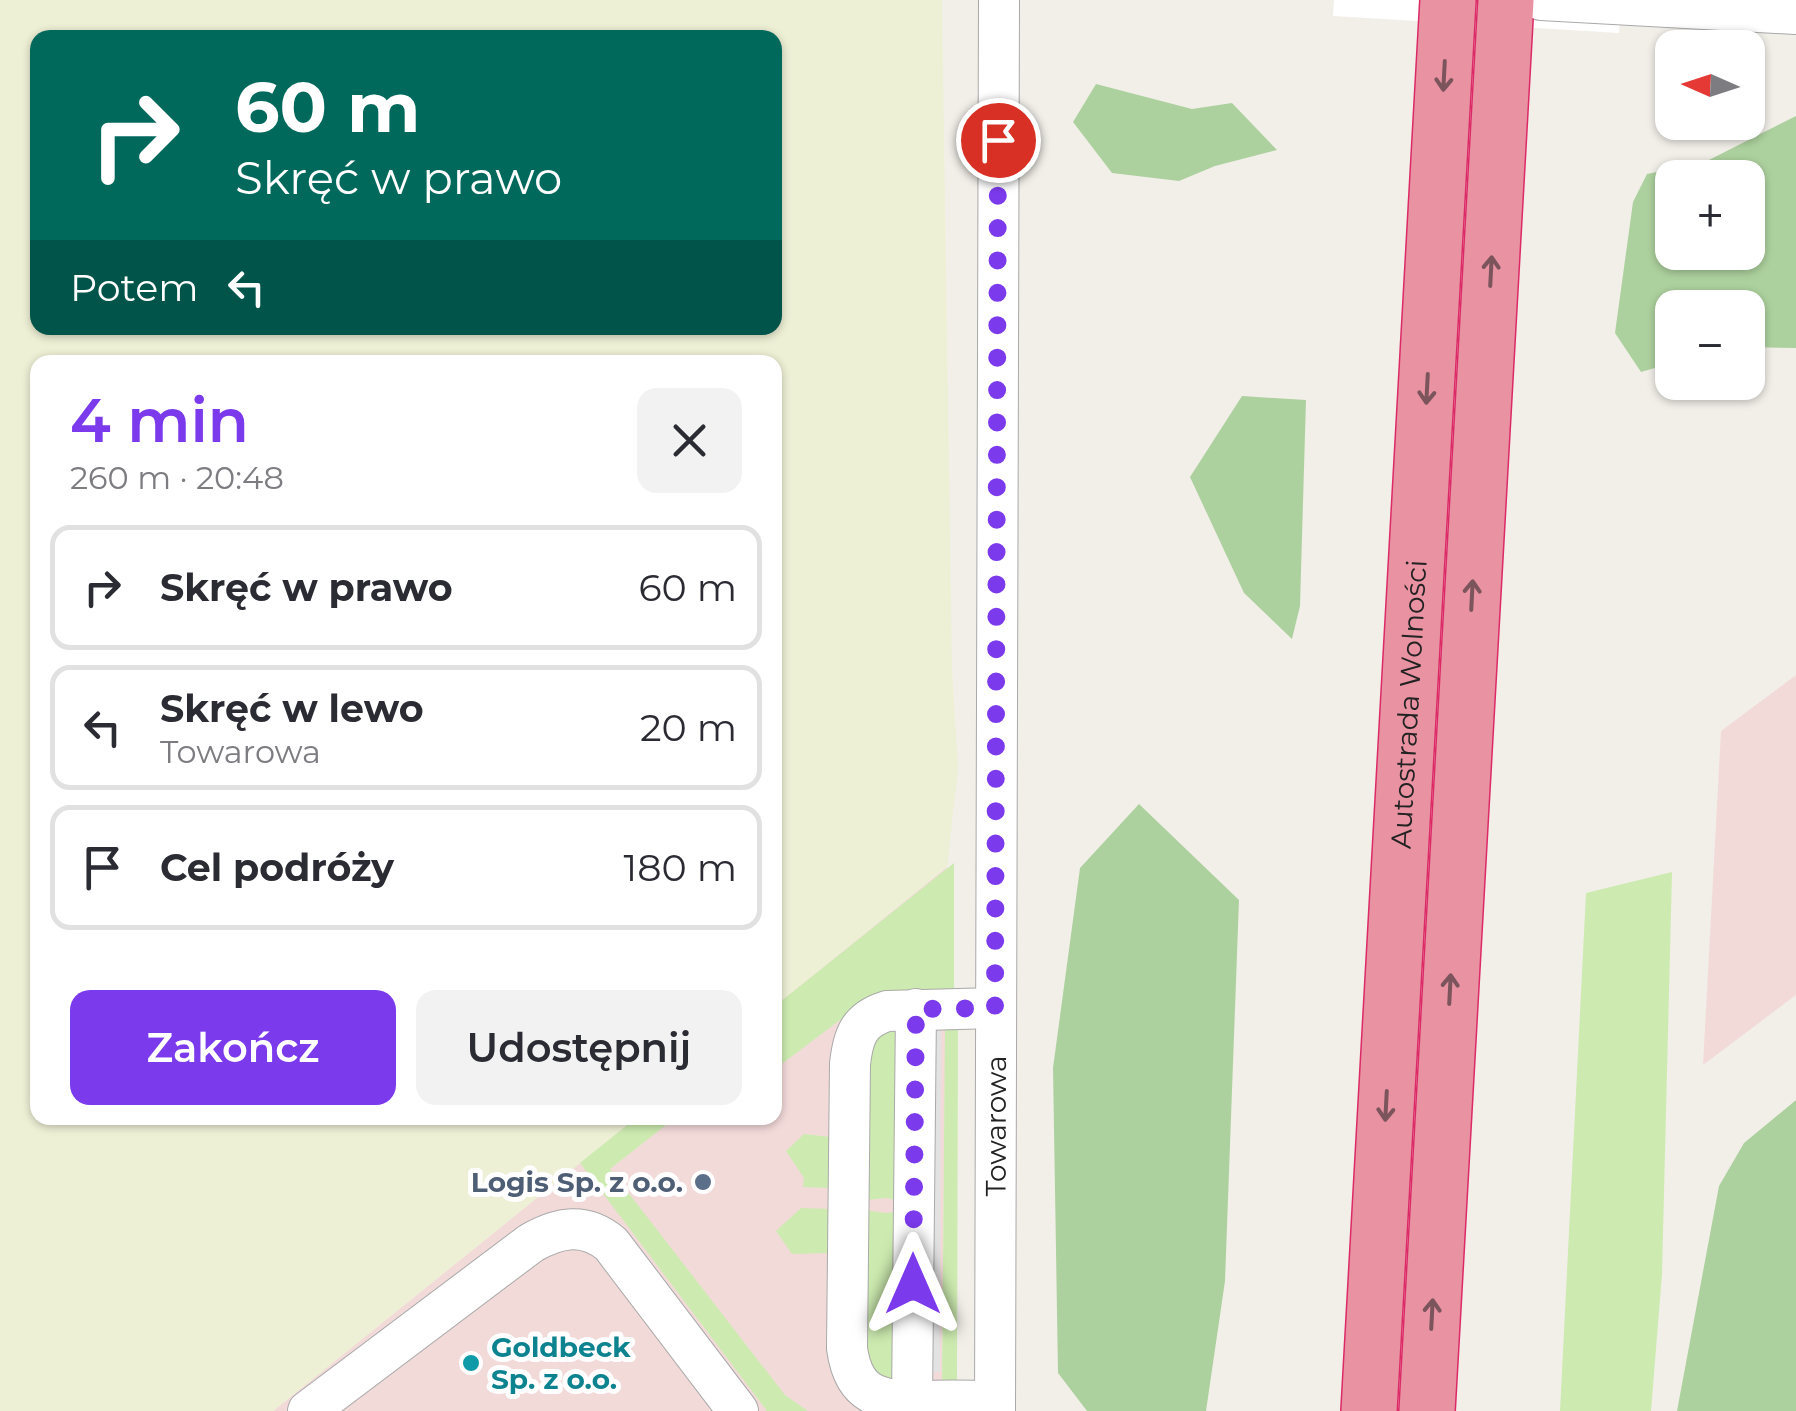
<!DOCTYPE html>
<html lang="pl">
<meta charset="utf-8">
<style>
:root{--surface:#fff;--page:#f2f2f3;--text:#2b2b33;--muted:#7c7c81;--line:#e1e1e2;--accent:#7c3aed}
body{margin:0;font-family:Montserrat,sans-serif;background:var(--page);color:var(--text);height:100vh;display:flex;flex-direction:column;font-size:38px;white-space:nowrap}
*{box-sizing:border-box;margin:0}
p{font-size:32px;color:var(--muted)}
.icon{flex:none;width:55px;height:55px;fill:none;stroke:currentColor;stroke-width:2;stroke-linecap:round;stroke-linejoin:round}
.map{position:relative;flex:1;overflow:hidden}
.side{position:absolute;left:30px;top:355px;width:752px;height:770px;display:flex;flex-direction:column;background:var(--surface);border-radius:20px;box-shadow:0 2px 8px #0004}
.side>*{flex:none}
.banner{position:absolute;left:30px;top:30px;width:752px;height:305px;border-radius:20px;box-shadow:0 2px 8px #0004;background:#00695c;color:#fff;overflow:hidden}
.needle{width:65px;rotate:273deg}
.fabs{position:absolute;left:1655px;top:30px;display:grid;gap:20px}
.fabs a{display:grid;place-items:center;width:110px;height:110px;border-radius:20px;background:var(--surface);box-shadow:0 2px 8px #0004;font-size:50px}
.pin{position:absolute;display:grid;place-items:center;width:85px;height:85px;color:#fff;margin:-42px;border:5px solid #fff;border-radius:50%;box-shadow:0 2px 10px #0007}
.me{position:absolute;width:110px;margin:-55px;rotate:0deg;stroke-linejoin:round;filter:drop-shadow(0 0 8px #0008)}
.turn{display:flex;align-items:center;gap:35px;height:210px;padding:0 40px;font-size:45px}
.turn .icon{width:130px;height:130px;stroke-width:2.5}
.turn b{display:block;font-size:70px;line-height:85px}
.then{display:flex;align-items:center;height:95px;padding:0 40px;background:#0003;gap:20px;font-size:38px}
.round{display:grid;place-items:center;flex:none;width:105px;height:105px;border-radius:20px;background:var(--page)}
.headline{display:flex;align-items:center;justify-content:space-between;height:170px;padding:0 40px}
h1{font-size:60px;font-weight:600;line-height:75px;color:var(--accent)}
.primary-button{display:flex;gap:20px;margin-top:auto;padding:20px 40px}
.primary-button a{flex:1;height:115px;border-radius:20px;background:var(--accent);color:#fff;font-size:40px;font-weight:600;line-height:115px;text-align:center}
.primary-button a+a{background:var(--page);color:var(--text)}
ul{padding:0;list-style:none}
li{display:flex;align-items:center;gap:30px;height:125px;margin:0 20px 15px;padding:0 20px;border:5px solid var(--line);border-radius:20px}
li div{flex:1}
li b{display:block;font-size:38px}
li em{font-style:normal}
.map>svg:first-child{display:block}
</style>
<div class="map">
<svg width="1796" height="1411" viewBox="0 0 1796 1411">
<rect width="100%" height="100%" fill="#f2efe9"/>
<path fill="#f2dad9" d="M1796 675V995L1703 1065 1721 731Z
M947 867 942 1385 938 1411H273L636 1118H775V1006Z"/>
<path fill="#eef0d5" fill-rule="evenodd" d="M0 0H942L952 670 958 768 947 867 775 1006V362H38V1118H636L273 1411H0ZM38 38H775V328H38Z"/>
<path fill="#cdebb0" d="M954 863V989L868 999 775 1069V1006Z
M1672 872 1662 1274 1651 1411H1560L1586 893Z
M902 1026 906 1202 886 1198 866 1200 867 1047 871 1036Z
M945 1027 958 1028 957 1381 942 1385Z
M636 1118H675L610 1169 785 1395 808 1411H767L580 1163Z
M804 1134 831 1137V1184L827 1188 803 1187 804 1178 786 1151Z
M801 1208 829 1209V1253L792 1254 776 1231Z
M865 1210 885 1213 905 1211 904 1376 891 1389 864 1361Z"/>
<path fill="#add19e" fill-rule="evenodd" d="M1096 84 1192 109 1232 103 1277 150 1215 166 1179 181 1112 173 1073 122Z
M1796 116V348L1748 347V308H1672V363L1641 372 1615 333 1633 202 1647 174 1705 162ZM1672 178H1748V252H1672Z
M1242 396 1306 400 1300 606 1292 639 1244 593 1190 477Z
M1139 804 1239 900 1225 1281 1206 1411H1087L1058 1373 1053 1068 1080 868Z
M1796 1100V1411H1677L1719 1186 1744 1143Z"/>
<path fill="#e2e2e2" d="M923 1028H941L940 1372H922Z"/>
<path fill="#fff" d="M1334 0H1621L1619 33 1333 16Z"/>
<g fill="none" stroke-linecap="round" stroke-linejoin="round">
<g stroke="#a9a9a9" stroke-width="42">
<g id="minor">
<path d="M1541 0 1796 14"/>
<path d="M995 1008 887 1011C858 1020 853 1037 850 1064L847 1348C854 1401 885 1401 930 1401 952 1400 974 1401 995 1401"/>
<path d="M912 1401 916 1009"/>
<path d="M308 1411 531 1243C559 1227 585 1222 611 1244L738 1411"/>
<path id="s1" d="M995 1411 999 0"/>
</g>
</g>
<g stroke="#dc2a67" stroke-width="58">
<g id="highway">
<path id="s2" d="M1369 1411 1448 0"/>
<path d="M1427 1411 1506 0"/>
</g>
</g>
<use href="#minor" stroke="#fff" stroke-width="40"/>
<use href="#highway" stroke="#e892a2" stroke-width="55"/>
</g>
<defs><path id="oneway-shaft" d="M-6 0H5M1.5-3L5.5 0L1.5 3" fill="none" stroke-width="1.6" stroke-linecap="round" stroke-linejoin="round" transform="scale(2.5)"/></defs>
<g stroke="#7b545c">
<use href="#oneway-shaft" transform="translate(1444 76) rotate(93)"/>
<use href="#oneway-shaft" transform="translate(1491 271) rotate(-87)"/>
<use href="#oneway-shaft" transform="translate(1427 389) rotate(93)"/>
<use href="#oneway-shaft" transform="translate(1472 595) rotate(-87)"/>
<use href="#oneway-shaft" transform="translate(1450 989) rotate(-87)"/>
<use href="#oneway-shaft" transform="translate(1386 1106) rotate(93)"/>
<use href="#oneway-shaft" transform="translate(1432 1314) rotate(-87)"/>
</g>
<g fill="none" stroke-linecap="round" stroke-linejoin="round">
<path stroke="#7c3aed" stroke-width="18" stroke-dasharray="0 32.4" d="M913 1284 916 1009 995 1008 998 140"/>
</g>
<circle fill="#5c6f8a" stroke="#fff" stroke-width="4" cx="703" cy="1182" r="10"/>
<circle fill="#0f9aa8" stroke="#fff" stroke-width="4" cx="471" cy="1363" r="10"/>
<g text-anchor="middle" stroke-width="10" stroke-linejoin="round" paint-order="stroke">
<g font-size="28" fill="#222" stroke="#fff">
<text dy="10" stroke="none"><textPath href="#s2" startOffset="708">Autostrada Wolności</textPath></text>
<text dy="10" stroke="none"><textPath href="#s1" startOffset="285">Towarowa</textPath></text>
</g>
<g font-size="28" font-weight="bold" fill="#4e5e75" stroke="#fff" text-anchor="end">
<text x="683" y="1192">Logis Sp. z o.o.</text>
</g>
<g font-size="28" font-weight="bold" fill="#0d838f" stroke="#fff" text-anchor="start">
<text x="491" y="1357">Goldbeck<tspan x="491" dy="32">Sp. z o.o.</tspan></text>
</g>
</g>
</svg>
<div class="fabs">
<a><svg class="needle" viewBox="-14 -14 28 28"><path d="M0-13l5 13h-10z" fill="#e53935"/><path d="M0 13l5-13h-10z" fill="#7c7c81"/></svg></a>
<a>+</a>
<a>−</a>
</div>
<div class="pin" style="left:998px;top:140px;background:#d93025"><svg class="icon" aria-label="arrive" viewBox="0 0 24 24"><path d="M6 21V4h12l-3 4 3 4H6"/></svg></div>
<svg class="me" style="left:913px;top:1284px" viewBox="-20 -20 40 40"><path d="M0-17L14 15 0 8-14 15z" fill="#7c3aed" stroke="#fff" stroke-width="4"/></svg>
<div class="banner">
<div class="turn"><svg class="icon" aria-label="right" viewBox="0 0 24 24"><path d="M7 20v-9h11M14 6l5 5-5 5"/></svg><div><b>60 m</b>Skręć w prawo</div></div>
<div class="then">Potem<svg class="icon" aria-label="left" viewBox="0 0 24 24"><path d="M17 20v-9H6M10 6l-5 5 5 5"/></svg></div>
</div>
<section class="side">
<div class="headline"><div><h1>4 min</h1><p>260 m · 20:48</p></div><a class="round"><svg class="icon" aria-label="close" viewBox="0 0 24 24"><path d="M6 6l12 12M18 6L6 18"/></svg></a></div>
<ul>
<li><svg class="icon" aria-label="right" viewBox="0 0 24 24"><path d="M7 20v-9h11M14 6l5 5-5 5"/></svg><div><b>Skręć w prawo</b></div><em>60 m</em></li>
<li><svg class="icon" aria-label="left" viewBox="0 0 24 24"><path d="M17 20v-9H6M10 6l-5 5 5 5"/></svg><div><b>Skręć w lewo</b><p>Towarowa</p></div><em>20 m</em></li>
<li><svg class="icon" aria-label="arrive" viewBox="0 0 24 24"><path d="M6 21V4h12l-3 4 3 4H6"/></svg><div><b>Cel podróży</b></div><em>180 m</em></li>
</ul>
<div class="primary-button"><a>Zakończ</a><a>Udostępnij</a></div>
</section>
</div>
